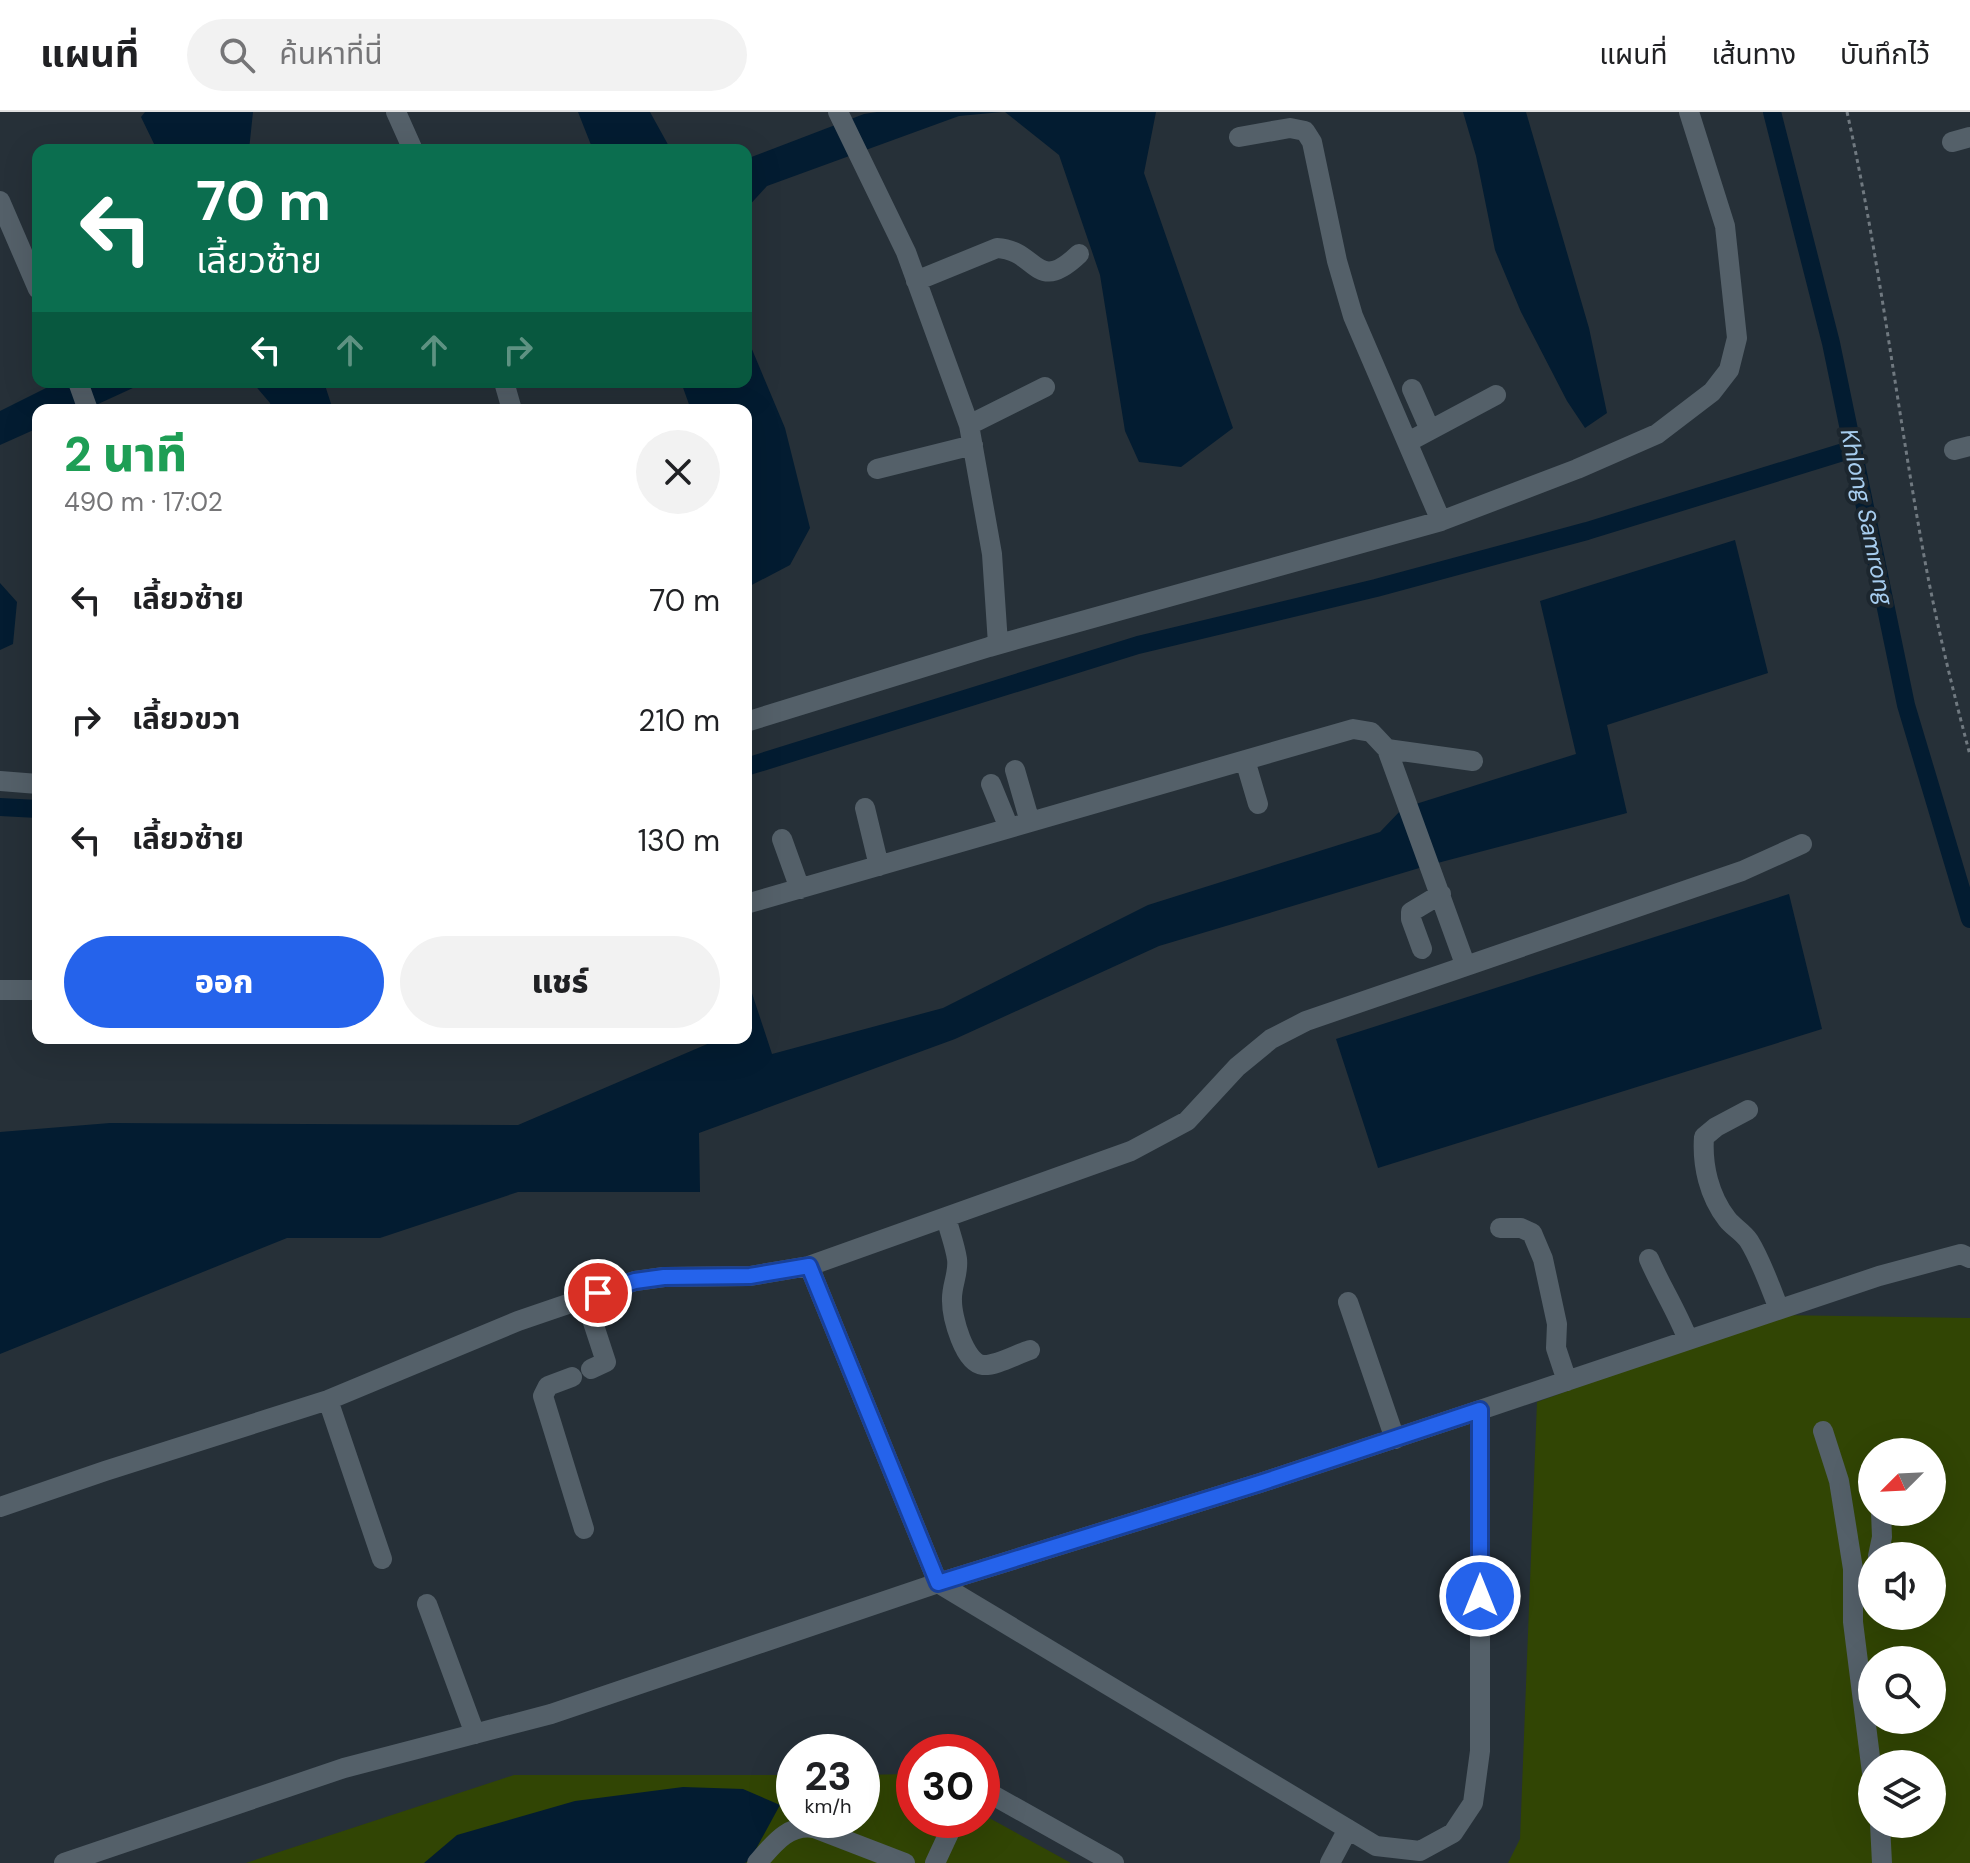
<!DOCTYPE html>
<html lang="th">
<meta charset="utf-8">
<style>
:root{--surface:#fff;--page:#f2f2f2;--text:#202124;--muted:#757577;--line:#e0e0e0;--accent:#2563eb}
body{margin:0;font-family:"DM Sans","Noto Sans Thai",sans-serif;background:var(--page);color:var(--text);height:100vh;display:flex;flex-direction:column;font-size:30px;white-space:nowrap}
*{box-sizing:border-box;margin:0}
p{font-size:26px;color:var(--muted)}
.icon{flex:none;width:44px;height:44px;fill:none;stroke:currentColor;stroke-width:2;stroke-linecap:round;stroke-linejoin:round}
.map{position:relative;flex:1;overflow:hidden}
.details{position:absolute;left:32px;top:292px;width:720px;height:640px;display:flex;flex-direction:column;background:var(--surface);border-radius:16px;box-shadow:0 8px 32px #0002}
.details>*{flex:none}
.hud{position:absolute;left:32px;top:32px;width:720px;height:244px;border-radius:16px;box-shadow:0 8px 32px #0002;background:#0b6e4f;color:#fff;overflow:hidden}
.needle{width:52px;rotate:246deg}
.buttons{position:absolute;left:1858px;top:1326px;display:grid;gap:16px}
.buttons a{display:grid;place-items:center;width:88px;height:88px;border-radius:50%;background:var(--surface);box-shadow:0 8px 32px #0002;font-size:40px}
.speed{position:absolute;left:776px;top:1622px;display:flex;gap:16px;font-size:40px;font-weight:700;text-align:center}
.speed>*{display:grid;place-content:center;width:104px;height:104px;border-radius:50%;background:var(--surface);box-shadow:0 8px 32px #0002;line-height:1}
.speed small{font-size:20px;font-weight:400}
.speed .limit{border:12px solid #d22;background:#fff;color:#111}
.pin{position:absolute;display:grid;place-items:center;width:68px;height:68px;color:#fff;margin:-34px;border:4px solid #fff;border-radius:50%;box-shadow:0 2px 8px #0007}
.me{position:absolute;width:88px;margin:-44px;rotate:0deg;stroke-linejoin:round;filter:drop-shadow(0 0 6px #0008)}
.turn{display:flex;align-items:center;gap:28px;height:168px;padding:0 32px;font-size:36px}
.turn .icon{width:104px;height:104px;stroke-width:2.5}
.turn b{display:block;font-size:56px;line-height:68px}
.lanes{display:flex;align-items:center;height:76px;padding:0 32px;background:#0003;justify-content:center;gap:40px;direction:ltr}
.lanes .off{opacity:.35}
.round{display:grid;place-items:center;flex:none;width:84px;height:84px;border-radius:42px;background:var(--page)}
.headline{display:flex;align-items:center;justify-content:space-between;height:136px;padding:0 32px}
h1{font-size:48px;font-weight:800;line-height:60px;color:#1e9e55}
.primary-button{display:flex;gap:16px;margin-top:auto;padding:16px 32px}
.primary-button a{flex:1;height:92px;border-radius:48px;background:var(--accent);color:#fff;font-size:32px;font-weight:800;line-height:92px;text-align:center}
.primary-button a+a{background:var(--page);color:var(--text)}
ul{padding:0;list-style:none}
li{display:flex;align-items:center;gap:24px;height:120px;padding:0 32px}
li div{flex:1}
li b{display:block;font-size:30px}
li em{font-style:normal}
header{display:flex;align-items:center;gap:48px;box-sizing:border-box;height:112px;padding:0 40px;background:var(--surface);border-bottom:2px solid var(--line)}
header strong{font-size:38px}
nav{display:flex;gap:44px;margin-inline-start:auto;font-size:28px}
.search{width:560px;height:72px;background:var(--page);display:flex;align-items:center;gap:20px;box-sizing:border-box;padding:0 28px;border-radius:44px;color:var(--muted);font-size:30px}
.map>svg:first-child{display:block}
</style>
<header>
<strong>แผนที่</strong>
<div class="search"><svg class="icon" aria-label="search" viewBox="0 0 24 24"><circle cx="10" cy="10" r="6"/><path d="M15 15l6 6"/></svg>ค้นหาที่นี่</div>
<nav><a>แผนที่</a><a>เส้นทาง</a><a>บันทึกไว้</a></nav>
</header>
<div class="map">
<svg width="1970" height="1751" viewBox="0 0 1970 1751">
<rect width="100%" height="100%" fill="#263038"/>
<path fill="#314504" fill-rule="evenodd" d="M1778 1203 1970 1206V1751H1508L1520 1727 1537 1290ZM1872 1340H1932V1400H1872ZM1872 1444H1932V1504H1872ZM1872 1548H1932V1608H1872ZM1872 1652H1932V1712H1872Z
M908 1662 914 1666V1708H982V1702L1071 1751H246L514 1663H794V1708H862V1663Z"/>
<path fill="#031c31" d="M145 0H253L249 38H157L141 5Z
M578 0H650L671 38H593Z
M877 0H1002L959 4 767 74 746 97V47L864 2Z
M1005 0H1156L1144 61 1233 316 1181 355 1139 350 1125 319 1100 163 1059 43Z
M1463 0H1526L1589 216 1607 301 1585 316 1567 289 1521 200 1495 138 1476 44Z
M746 223 785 316 810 416 790 453 746 476V298H691L681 270H746Z
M58 270H146L85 298H38V316L0 333V299Z
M252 270H324L333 298H272L270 291Z
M1735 428 1768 561 1607 613 1627 701 1426 754 1159 834 955 927 699 1021 700 1080H518L380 1126H287L0 1242V1020L110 1011 518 1013 712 930 711 926H746V863L772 942 943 896 1148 793 1380 720 1403 696 1576 642 1540 489Z
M0 471 17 490 13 532 0 538Z
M1789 782 1822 917 1378 1056 1336 927Z
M683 1675 743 1677 780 1693 750 1748 745 1751H424L457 1723 575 1689Z"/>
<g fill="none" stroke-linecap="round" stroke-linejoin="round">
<path stroke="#031c31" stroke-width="18" d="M1772 0 1831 231 1906 593 1970 807
M746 655 1138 533 1376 476 1587 419 1853 337
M0 695 38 697"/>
<path stroke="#707980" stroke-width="3" stroke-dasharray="4 4" stroke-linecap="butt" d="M1847 0C1881 152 1898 307 1927 460 1939 522 1954 583 1970 643"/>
<path stroke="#546069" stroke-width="20" d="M396 0 413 38
M838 0 906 140 969 313 992 442 998 532
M1239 25 1290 16 1305 19 1312 30 1337 149 1353 204 1441 409
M1952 30 1970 25
M0 89 38 177
M916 169 997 136C1038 138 1035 184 1079 142
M78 270 88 298
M504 270 512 298
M1412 277 1430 318
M969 313 1045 275
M1408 330 1496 283
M1954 338 1970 334
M877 357 973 333
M746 610 989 535 1441 409 1577 357 1657 322 1712 280 1729 258 1737 226 1725 114 1689 0
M1387 637 1473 649
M1245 648 1258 692
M1015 658 1030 710
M0 669 38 672
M991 672 1009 716
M865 696 879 754
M782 727 800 777
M746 792 1353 617 1371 620 1387 637 1465 852
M1422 837 1411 807V800L1441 782
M0 878H38
M1748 998 1716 1015 1704 1025C1702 1053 1709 1084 1727 1107 1733 1115 1743 1120 1749 1129 1762 1150 1770 1175 1779 1197
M946 1105C949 1118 955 1133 957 1147 959 1162 951 1174 952 1189 952 1205 964 1251 983 1253 996 1254 1017 1242 1030 1238
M1500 1116H1521L1532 1121 1543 1147 1557 1212 1556 1236 1567 1269
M1649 1147C1661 1175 1677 1199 1688 1228
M809 1154 938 1471 1376 1734 1420 1739 1453 1721 1473 1691 1480 1639V1298
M585 1186 606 1250 591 1257
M1348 1190 1395 1327
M572 1265 548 1274 543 1284 584 1417
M328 1288 382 1447
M1823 1319 1839 1369 1853 1457V1510L1872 1661
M1869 1362 1872 1371
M0 1395 105 1359 328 1288 518 1209 635 1169 664 1165 750 1164 809 1154 1131 1039 1187 1009 1237 955 1271 927 1306 909 1742 759 1802 732
M1878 1444 1882 1425 1881 1400
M427 1492 475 1622
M982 1677 1114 1751
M1880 1712 1882 1751
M64 1751 344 1656 551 1602 938 1471 1260 1371 1480 1298 1879 1164 1961 1142 1970 1146
M757 1751C773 1733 787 1712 814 1716L905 1751
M935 1751 955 1708
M1330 1751 1348 1717"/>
</g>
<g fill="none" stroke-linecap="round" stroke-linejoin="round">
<g stroke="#184099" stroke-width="20">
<path id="route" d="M598 1181 635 1169 664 1165 750 1164 809 1154 938 1471 1260 1371 1480 1298V1484"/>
</g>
<use href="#route" stroke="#2563eb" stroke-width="14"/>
</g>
<g text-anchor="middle" stroke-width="8" stroke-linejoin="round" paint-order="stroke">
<g font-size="24" font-style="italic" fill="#a7cdef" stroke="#1c262e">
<text transform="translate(1867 405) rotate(78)" y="8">Khlong Samrong</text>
</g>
</g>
</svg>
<div class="buttons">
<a><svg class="needle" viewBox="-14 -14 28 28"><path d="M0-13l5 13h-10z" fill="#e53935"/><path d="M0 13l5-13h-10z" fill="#757577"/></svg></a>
<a><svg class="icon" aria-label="sound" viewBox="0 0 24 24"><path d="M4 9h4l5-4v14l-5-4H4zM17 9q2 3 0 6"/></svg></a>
<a><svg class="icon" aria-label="search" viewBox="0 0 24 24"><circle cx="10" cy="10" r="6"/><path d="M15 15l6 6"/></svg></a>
<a><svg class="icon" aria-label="layers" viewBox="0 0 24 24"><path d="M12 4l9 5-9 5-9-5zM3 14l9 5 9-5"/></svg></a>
</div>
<div class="speed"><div>23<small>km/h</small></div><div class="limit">30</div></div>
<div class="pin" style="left:598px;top:1181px;background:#d93025"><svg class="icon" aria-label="arrive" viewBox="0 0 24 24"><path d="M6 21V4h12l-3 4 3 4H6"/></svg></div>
<svg class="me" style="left:1480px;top:1484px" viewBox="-20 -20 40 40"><circle r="17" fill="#2563eb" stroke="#fff" stroke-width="3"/><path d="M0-11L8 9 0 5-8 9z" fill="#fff"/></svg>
<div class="hud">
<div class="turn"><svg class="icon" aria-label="left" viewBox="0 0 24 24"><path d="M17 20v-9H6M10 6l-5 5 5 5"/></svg><div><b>70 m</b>เลี้ยวซ้าย</div></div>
<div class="lanes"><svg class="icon" aria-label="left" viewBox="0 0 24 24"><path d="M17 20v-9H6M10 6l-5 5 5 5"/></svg><svg class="icon off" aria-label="ahead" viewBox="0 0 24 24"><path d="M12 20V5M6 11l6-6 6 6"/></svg><svg class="icon off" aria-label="ahead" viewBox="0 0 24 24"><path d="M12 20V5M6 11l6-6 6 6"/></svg><svg class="icon off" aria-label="right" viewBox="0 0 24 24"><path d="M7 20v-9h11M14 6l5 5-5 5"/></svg></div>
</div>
<section class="details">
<div class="headline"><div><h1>2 นาที</h1><p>490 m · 17:02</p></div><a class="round"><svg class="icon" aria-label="close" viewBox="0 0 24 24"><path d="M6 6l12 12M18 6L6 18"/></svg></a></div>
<ul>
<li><svg class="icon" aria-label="left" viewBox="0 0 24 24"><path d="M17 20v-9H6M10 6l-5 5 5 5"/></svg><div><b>เลี้ยวซ้าย</b></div><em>70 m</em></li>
<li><svg class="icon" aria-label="right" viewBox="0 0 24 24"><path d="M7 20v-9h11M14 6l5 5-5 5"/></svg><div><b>เลี้ยวขวา</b></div><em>210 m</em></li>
<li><svg class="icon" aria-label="left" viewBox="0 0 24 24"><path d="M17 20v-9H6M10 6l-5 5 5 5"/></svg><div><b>เลี้ยวซ้าย</b></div><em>130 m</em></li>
</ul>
<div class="primary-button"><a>ออก</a><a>แชร์</a></div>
</section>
</div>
